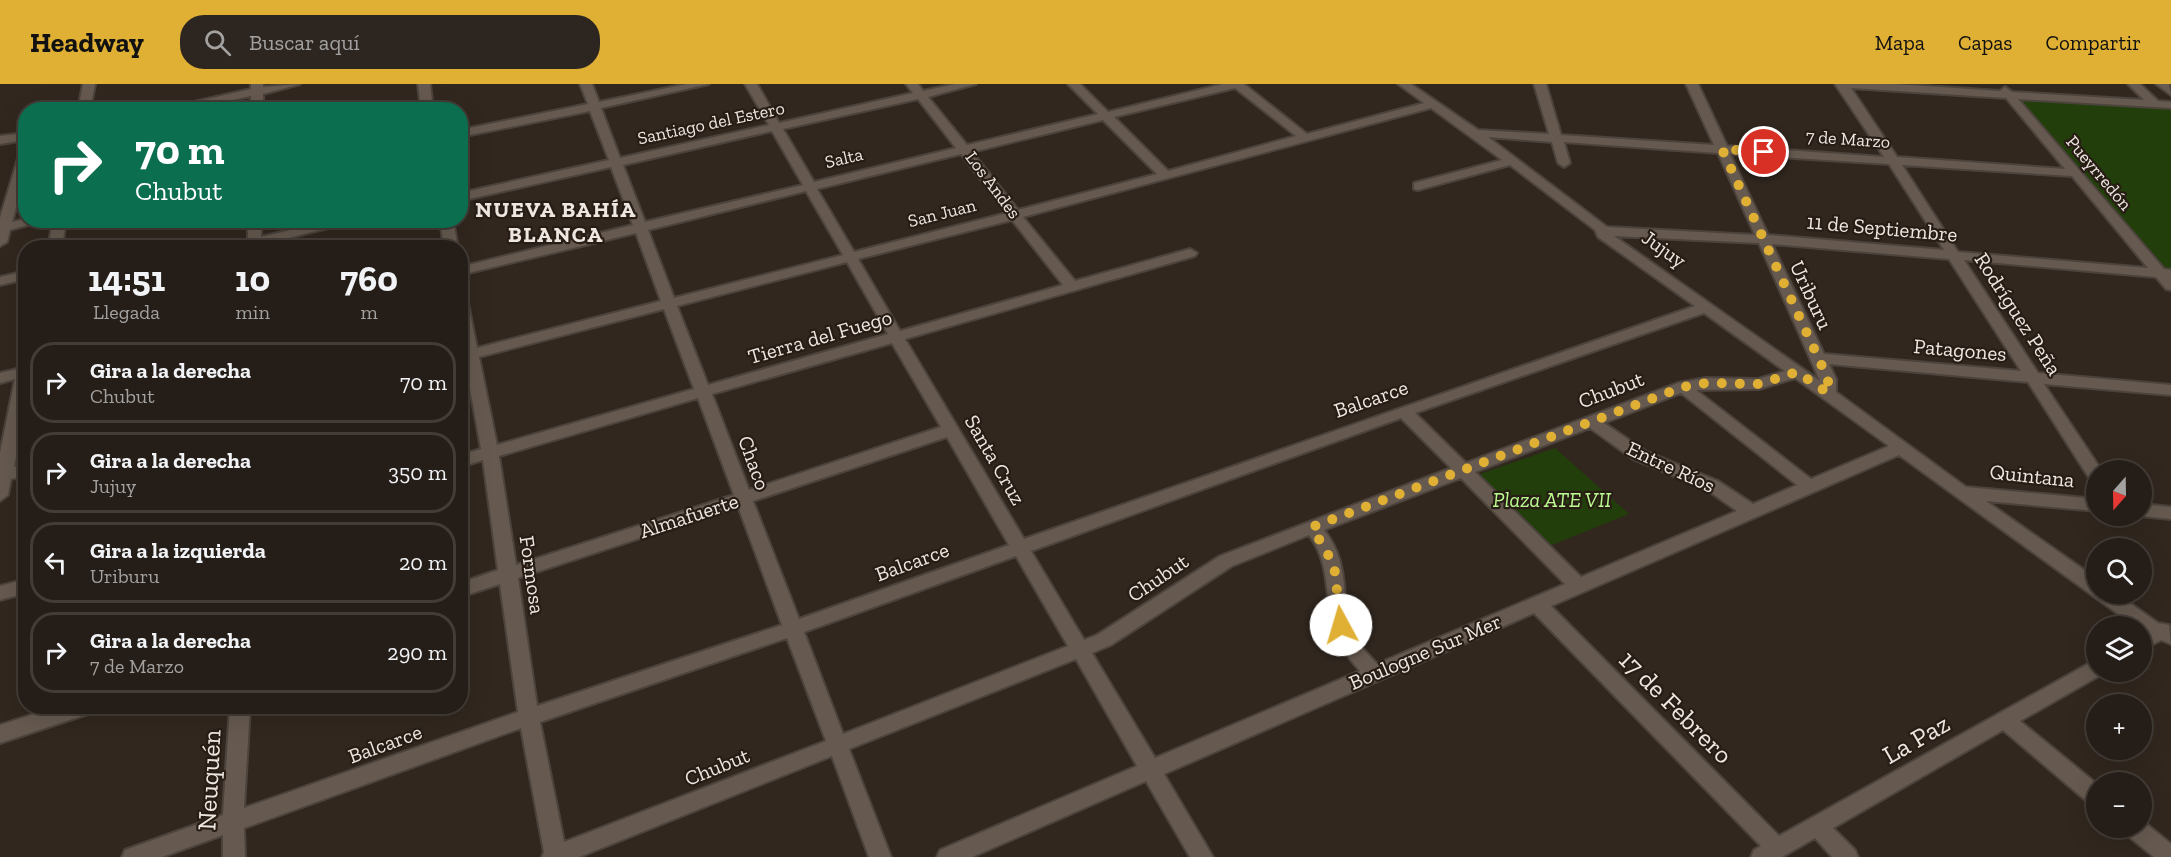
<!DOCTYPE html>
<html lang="es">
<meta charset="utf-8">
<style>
:root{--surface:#251d17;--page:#2d2620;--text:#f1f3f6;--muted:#a3a2a1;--line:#423b36;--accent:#e0b034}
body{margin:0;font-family:"Zilla Slab",serif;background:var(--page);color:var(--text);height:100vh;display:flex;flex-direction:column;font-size:22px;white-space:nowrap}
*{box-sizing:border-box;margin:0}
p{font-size:20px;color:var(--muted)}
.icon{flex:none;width:33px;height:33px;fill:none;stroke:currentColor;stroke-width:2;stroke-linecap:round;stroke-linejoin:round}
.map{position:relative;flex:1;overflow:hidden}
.sheet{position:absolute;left:18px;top:156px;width:450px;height:474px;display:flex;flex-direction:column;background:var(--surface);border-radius:24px;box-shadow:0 6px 24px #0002,0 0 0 2px var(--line)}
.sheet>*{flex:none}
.top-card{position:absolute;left:18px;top:18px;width:450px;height:126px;border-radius:24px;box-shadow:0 6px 24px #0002,0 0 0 2px var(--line);background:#0b6e4f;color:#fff;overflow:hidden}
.needle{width:39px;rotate:200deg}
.fabs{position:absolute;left:2086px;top:376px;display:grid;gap:12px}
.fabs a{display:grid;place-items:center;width:66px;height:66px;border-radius:50%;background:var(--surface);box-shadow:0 6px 24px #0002,0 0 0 2px var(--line);font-size:30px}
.pin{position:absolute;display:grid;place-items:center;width:51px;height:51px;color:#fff;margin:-26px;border:3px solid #fff;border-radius:50%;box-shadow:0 2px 6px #0007}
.me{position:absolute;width:66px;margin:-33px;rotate:354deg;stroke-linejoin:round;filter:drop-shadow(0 0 4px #0008)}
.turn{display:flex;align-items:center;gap:21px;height:126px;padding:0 18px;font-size:27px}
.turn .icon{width:78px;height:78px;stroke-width:2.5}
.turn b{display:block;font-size:42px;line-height:51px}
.eta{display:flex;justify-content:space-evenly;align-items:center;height:102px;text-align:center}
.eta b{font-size:36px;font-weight:700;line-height:42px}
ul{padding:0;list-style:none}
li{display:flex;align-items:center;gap:18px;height:81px;margin:0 12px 9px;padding:0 6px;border:3px solid var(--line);border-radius:24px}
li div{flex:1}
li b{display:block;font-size:22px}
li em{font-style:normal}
header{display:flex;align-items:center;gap:36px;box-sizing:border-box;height:84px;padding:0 30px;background:var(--accent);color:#111}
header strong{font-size:28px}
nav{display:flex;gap:33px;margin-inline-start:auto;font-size:21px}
.search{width:420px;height:54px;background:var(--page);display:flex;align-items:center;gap:15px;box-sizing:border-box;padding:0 21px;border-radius:24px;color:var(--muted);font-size:22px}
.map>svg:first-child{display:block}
</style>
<header>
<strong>Headway</strong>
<div class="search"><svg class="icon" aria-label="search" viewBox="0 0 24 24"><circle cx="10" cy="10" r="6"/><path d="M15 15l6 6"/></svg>Buscar aquí</div>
<nav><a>Mapa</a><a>Capas</a><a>Compartir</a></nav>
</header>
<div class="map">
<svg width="2171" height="773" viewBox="0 0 2171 773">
<rect width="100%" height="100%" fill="#31271f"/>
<path fill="#223e0b" d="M2018 13 2171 21V196Z
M1555 364 1629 430 1542 465 1471 393Z"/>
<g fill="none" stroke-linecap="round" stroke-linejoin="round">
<g stroke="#4c433c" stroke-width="4">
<path id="minor" d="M83 0H95L90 26H78Z
M251 0H263V3L300 0 263 10V26H251V12L184 26H159L251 5Z
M418 0H430L433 26H421Z
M580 0H592L599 18 687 0H709L601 24 620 74 769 41 745 0H757L779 39 913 9 906 0H918L923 7 955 0H976L928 13 967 61 1098 30 1068 0H1080L1108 28 1223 0H1244L1307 50 1424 19 1398 0H1411L1478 46 1549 50 1534 0H1546L1561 51 1714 61 1686 0H1698L1727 62 1884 73 1835 0H1894L2000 7 2005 3 2012 8 2144 16 2128 0H2140L2158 17 2171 18V24L2018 15 2164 185 2171 186V206L2166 205 2156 193 1964 176 2038 289 2171 301V311L2044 300 2102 387H2097V399L2091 397 2028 298 1829 280 1836 295V308L1966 403 2097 415V427L1986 417 2097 495V510H2117L2158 539 2169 541 2171 560 2161 556 2142 566V543H2136L1899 371 1551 522 1779 752 2097 575V588L2104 589 2020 637 2097 700V722L2090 720 2003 646 1833 744 1855 766 1858 773H1832L1815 754 1782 773H1751L1754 766 1761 762 1534 529 1164 690 1213 773H1190L1146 697 972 773H937L940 766 1137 682 1076 575 849 665 891 773H869L832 672 579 773H542L544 768 521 644 244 744 245 773H223V751L162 773H122L125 766 223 731 230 622H250L244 724 518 628 500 500 460 513V499L498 486 483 376 460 383V371L481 365 465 277 460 278V268L463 267 460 211 467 215 477 264 661 217 636 149 460 191V183L633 141 611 83 460 117V109L609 76 590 27 460 53V46L588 20ZM1235 4 1296 52 1168 87 1114 33ZM1851 4 2006 14 2065 85 1897 73ZM918 15 956 64 814 98 783 45ZM1431 24 1502 76 1414 99V105L1418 106 1510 81 1595 146 1598 153 1695 222 1024 455 905 255 1195 172 1197 169 1190 165 1075 197 1023 133ZM1103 36 1157 90 1018 126 972 68ZM772 47 803 101 645 138 623 81ZM1488 53 1552 58 1558 79 1564 83 1570 79 1564 58 1718 69 1755 151 1607 143ZM961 70 1007 129 854 168 817 105ZM1730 70 1889 80 1944 166 1768 151ZM1902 81 2072 92 2148 184 1958 168ZM806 107 843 171 674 214 648 146ZM1012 136 1063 201 900 247 858 175ZM1614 152 1759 159 1820 297ZM1772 160 1949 175 2021 287 1824 270ZM847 178 888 250 708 301 677 222ZM664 225 694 305 497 361 479 273ZM1704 229 1785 287 1758 295 1706 294 1678 299 1466 379 1415 329ZM892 259 941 343 749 406 712 310ZM1795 294 1889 362 1811 395 1696 306 1759 305ZM1681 309 1797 401 1753 420 1718 397 1645 367 1604 339ZM698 314 734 411 516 481 499 372ZM1401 334 1451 384 1220 472 1097 551 1084 556 1031 467ZM1590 344 1633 375 1706 405 1737 427 1581 493 1475 388ZM947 353 1009 461 799 535 753 417ZM1461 394 1565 500 1377 580C1370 572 1361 564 1356 555 1337 520 1354 484 1324 446ZM738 422 782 541 537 622 518 494ZM1309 451C1330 479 1325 508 1332 540 1336 559 1348 573 1360 587L1155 674 1092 569 1111 561 1232 482ZM1016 472 1068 562 843 650 804 548ZM787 554 826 657 564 758 540 638Z
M2156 0H2169L2171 11Z
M26 49V56L0 60V52Z
M22 61H26V88L12 138 26 135 45 136 10 146 7 158 0 162V134Z
M53 136H66L62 164H48Z
M248 136H261V153L334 136H359L261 161V164H225L248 156Z
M440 136H453L458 164H444Z
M26 187V195L0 201V193Z
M26 273V320L14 383 26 380V392L11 395 8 411 0 417V369L15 295 0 299V289L17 285 21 275Z
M2142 420 2171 423V435L2141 432Z
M26 495V509L0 516V502Z
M59 622H97L94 628 0 659V641Z
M2143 737 2171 760V773H2154L2127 751 2124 744H2142Z"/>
</g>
<use href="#minor" fill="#665a50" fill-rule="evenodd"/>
</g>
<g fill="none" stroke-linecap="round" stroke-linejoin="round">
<path stroke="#e0b034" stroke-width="10" stroke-dasharray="0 18" d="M1341 541 1334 481 1312 443 1683 303 1706 299 1759 300 1797 288 1828 309V295L1722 65 1764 68"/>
</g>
<g text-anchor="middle" stroke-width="4.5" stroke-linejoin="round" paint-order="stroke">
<g font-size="18" fill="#ede6e1" stroke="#271d15">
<text transform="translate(711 39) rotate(-12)" y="6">Santiago del Estero</text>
<text transform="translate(1848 55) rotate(4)" y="6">7 de Marzo</text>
<text transform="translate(844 74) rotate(-13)" y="6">Salta</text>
<text transform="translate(2099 89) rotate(50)" y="6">Pueyrredón</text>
<text transform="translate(993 101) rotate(53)" y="6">Los Andes</text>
<text transform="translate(942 129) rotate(-14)" y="6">San Juan</text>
</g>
<g font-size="21" fill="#ede6e1" stroke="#271d15">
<text transform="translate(1882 144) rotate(5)" y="7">11 de Septiembre</text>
<text transform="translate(1664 165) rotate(35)" y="7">Jujuy</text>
<text transform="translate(1811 211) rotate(65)" y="7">Uriburu</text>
<text transform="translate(2018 230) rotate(57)" y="7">Rodríguez Peña</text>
<text transform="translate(820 253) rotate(-16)" y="7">Tierra del Fuego</text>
<text transform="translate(1960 266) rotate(5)" y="7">Patagones</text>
<text transform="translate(1611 306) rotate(-21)" y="7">Chubut</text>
<text transform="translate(1371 315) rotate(-19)" y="7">Balcarce</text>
<text transform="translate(995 376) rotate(60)" y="7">Santa Cruz</text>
<text transform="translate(754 379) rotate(70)" y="7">Chaco</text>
<text transform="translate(1671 383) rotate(25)" y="7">Entre Ríos</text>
<text transform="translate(2032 392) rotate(6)" y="7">Quintana</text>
<text transform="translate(689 432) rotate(-18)" y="7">Almafuerte</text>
<text transform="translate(912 478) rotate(-20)" y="7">Balcarce</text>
<text transform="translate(532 491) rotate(82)" y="7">Formosa</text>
<text transform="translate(1158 494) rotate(-34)" y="7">Chubut</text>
<text transform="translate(1425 568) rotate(-23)" y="7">Boulogne Sur Mer</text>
<text transform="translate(385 660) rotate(-20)" y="7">Balcarce</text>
<text transform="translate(717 683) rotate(-22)" y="7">Chubut</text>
</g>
<g font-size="21" font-style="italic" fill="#bafa8f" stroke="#271d15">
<text x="1552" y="423">Plaza ATE VII</text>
</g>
<g font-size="22" font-weight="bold" letter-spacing="1.5" fill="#ede6e1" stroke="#271d15">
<text x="556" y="133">NUEVA BAHÍA<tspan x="556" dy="25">BLANCA</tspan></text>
</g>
<g font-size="26" fill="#ede6e1" stroke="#271d15">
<text transform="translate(1676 623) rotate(45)" y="9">17 de Febrero</text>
<text transform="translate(1916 655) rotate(-30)" y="9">La Paz</text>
<text transform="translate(209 696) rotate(-87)" y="9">Neuquén</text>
</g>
</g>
</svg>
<div class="fabs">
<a><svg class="needle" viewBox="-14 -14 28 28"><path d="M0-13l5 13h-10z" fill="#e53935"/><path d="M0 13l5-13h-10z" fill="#a3a2a1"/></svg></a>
<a><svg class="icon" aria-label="search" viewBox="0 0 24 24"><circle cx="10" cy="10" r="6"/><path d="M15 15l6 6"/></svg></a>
<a><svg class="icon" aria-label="layers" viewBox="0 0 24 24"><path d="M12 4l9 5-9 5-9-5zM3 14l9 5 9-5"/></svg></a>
<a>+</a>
<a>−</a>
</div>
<div class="pin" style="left:1764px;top:68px;background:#d93025"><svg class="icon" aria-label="arrive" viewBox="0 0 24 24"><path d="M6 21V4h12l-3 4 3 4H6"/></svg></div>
<svg class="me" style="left:1341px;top:541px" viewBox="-20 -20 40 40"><circle r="19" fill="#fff"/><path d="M0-13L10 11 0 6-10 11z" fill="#e0b034"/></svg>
<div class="top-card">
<div class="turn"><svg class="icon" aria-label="right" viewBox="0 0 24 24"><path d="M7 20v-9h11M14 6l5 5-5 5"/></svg><div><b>70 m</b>Chubut</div></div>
</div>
<section class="sheet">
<div class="eta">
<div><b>14:51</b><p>Llegada</p></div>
<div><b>10</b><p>min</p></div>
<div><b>760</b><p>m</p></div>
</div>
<ul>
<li><svg class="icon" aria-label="right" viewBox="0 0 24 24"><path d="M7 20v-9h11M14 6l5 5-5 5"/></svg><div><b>Gira a la derecha</b><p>Chubut</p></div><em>70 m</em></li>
<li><svg class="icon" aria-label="right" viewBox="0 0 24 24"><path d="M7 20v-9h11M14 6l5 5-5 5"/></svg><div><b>Gira a la derecha</b><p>Jujuy</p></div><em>350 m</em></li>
<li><svg class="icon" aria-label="left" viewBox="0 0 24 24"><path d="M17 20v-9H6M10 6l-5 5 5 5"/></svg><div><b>Gira a la izquierda</b><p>Uriburu</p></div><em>20 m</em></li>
<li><svg class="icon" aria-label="right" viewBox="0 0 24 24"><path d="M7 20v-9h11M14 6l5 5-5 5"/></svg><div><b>Gira a la derecha</b><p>7 de Marzo</p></div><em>290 m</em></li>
</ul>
</section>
</div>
